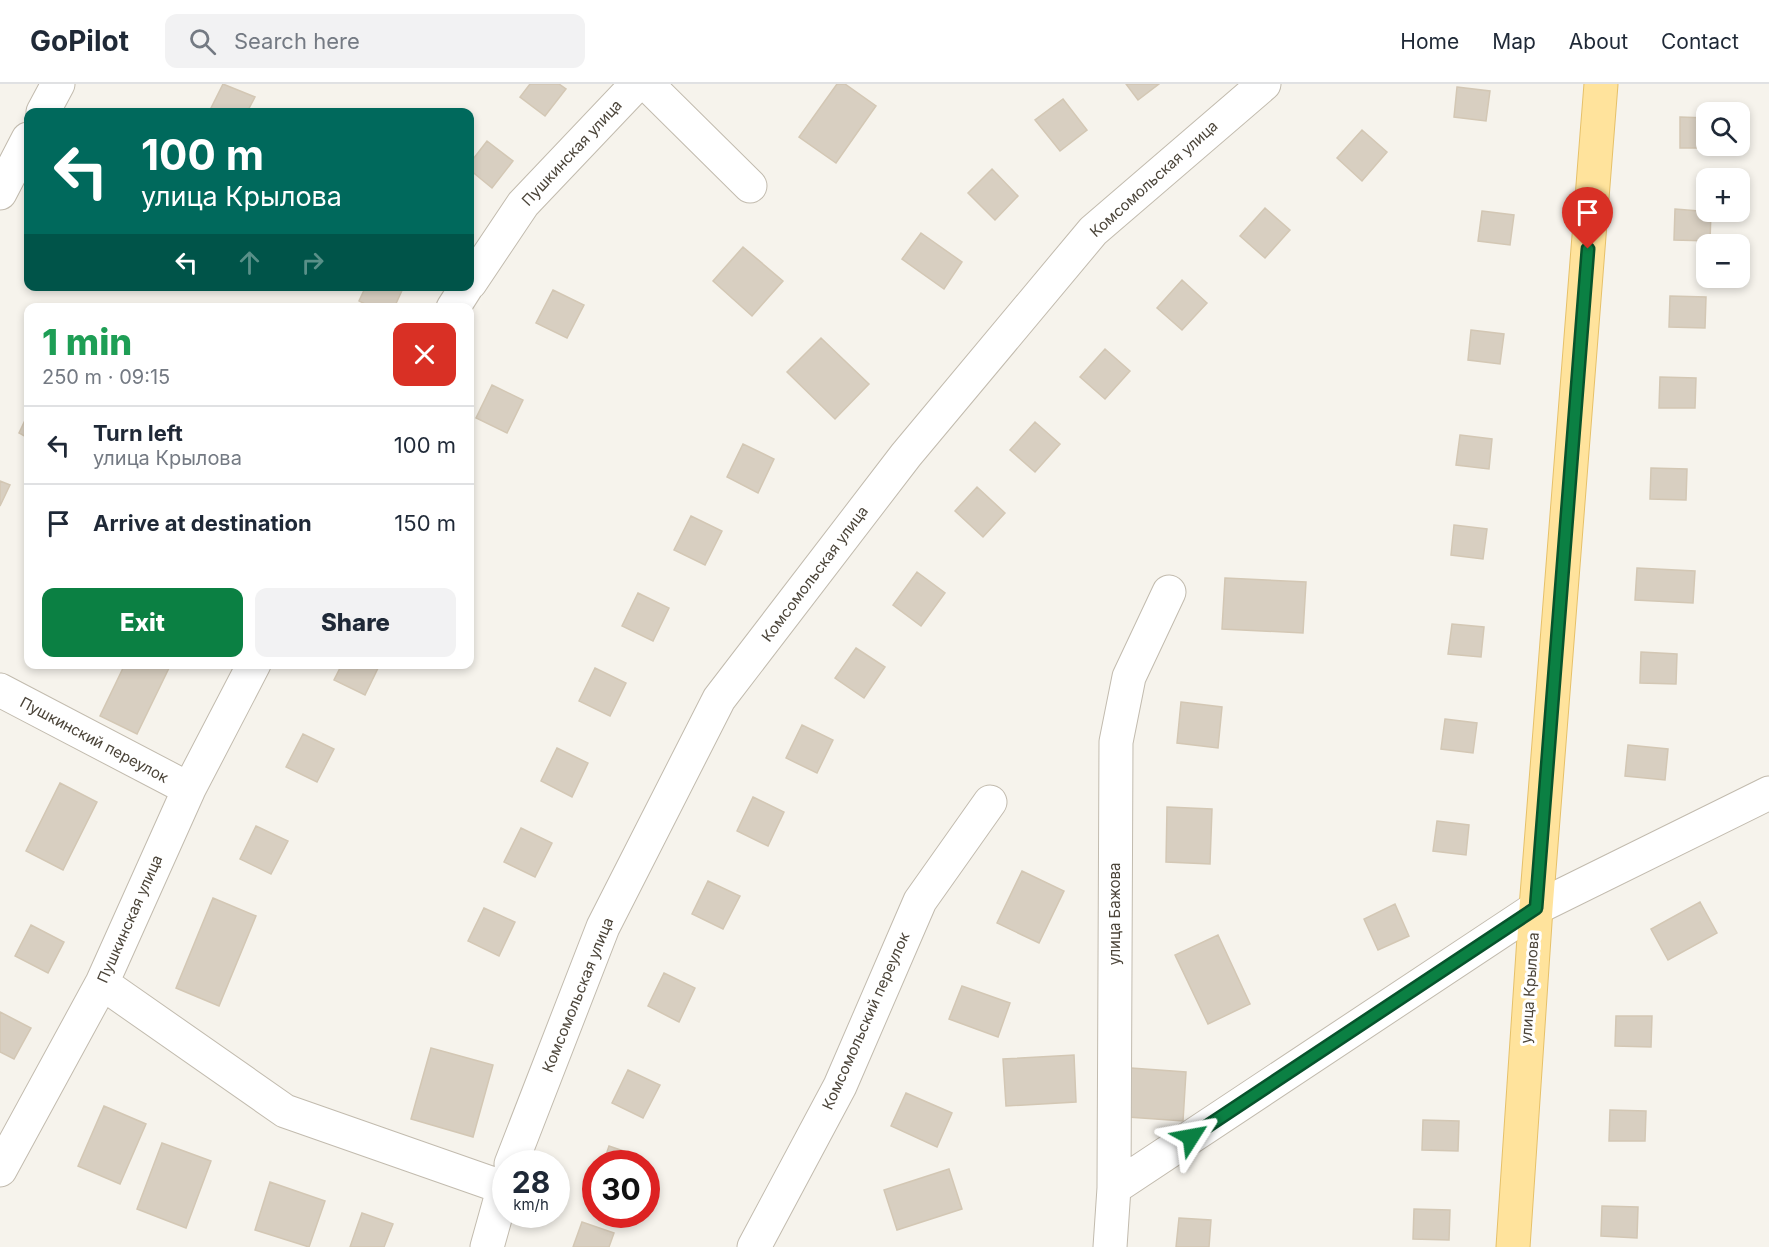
<!DOCTYPE html>
<meta charset="utf-8">
<style>
:root{--surface:#fff;--page:#f2f2f3;--text:#1f2937;--muted:#747a83;--line:#e0e1e3;--accent:#0b8043}
body{margin:0;font-family:Inter,sans-serif;background:var(--page);color:var(--text);height:100vh;display:flex;flex-direction:column;font-size:22px;white-space:nowrap}
*{box-sizing:border-box;margin:0}
p{font-size:20px;color:var(--muted)}
.icon{flex:none;width:33px;height:33px;fill:none;stroke:currentColor;stroke-width:2;stroke-linecap:round;stroke-linejoin:round}
.map{position:relative;flex:1;overflow:hidden}
.details{position:absolute;left:24px;top:219px;width:450px;height:366px;display:flex;flex-direction:column;background:var(--surface);border-radius:12px;box-shadow:0 3px 9px #0003}
.details>*{flex:none}
.top-card{position:absolute;left:24px;top:24px;width:450px;height:183px;border-radius:12px;box-shadow:0 3px 9px #0003;background:#00695c;color:#fff;overflow:hidden}
.controls{position:absolute;left:1696px;top:18px;display:grid;gap:12px}
.controls a{display:grid;place-items:center;width:54px;height:54px;border-radius:12px;background:var(--surface);box-shadow:0 3px 9px #0003;font-size:30px}
.speed{position:absolute;left:492px;top:1066px;display:flex;gap:12px;font-size:30px;font-weight:700;text-align:center}
.speed>*{display:grid;place-content:center;width:78px;height:78px;border-radius:50%;background:var(--surface);box-shadow:0 3px 9px #0003;line-height:1}
.speed small{font-size:15px;font-weight:400}
.speed .limit{border:9px solid #d22;background:#fff;color:#111}
.pin{position:absolute;display:grid;place-items:center;width:51px;height:51px;color:#fff;margin:-62px -26px;border-radius:50% 50% 50% 0;rotate:-45deg;box-shadow:0 0 6px #0007}
.pin .icon{rotate:45deg}
.me{position:absolute;width:66px;margin:-33px;rotate:56deg;stroke-linejoin:round;filter:drop-shadow(0 0 4px #0008)}
.turn{display:flex;align-items:center;gap:21px;height:126px;padding:0 18px;font-size:27px}
.turn .icon{width:78px;height:78px;stroke-width:2.5}
.turn b{display:block;font-size:42px;line-height:51px}
.lanes{display:flex;align-items:center;height:57px;padding:0 18px;background:#0003;justify-content:center;gap:30px;direction:ltr}
.lanes .off{opacity:.35}
.round{display:grid;place-items:center;flex:none;width:63px;height:63px;border-radius:12px;background:var(--page)}
.summary{display:flex;align-items:center;justify-content:space-between;height:102px;padding:0 18px}
h1{font-size:36px;font-weight:800;line-height:45px;color:#1e9e55}
.action{display:flex;gap:12px;margin-top:auto;padding:12px 18px}
.action a{flex:1;height:69px;border-radius:12px;background:var(--accent);color:#fff;font-size:24px;font-weight:800;line-height:69px;text-align:center}
.action a+a{background:var(--page);color:var(--text)}
ul{padding:0;list-style:none}
li{display:flex;align-items:center;gap:18px;height:78px;padding:0 18px;border-top:2px solid var(--line)}
li div{flex:1}
li b{display:block;font-size:22px}
li em{font-style:normal}
header{display:flex;align-items:center;gap:36px;box-sizing:border-box;height:84px;padding:0 30px;background:var(--surface);border-bottom:2px solid var(--line)}
header strong{font-size:28px}
nav{display:flex;gap:33px;margin-inline-start:auto;font-size:21px}
.search{width:420px;height:54px;background:var(--page);display:flex;align-items:center;gap:15px;box-sizing:border-box;padding:0 21px;border-radius:12px;color:var(--muted);font-size:22px}
.map>svg:first-child{display:block}
</style>
<header>
<strong>GoPilot</strong>
<div class="search"><svg class="icon" aria-label="search" viewBox="0 0 24 24"><circle cx="10" cy="10" r="6"/><path d="M15 15l6 6"/></svg>Search here</div>
<nav><a>Home</a><a>Map</a><a>About</a><a>Contact</a></nav>
</header>
<div class="map">
<svg width="1769" height="1163" viewBox="0 0 1769 1163">
<rect width="100%" height="100%" fill="#f6f3ec"/>
<path fill="#d8cfc1" stroke="#d3c7b4" stroke-width="1.5" d="M223 0 255 13 247 28H209Z
M530 0H559L566 5 545 32 520 13Z
M837 0H845L876 22 836 79 799 53Z
M1126 0H1159L1138 16Z
M1457 3 1490 7 1486 37 1454 33Z
M1063 15 1087 46 1060 67 1035 36Z
M1680 33 1707 34V62H1716V64H1680Z
M1362 46 1387 68 1362 97 1337 74Z
M487 57 513 77 492 104 470 86V79Z
M992 85 1018 112 995 136 968 109Z
M1265 124 1290 146 1265 174 1240 152Z
M1675 125 1711 128 1710 157 1674 156Z
M1482 127 1514 131 1510 161 1478 157Z
M921 149 962 178 944 205 902 175Z
M743 163 783 197 752 232 713 197Z
M1182 196 1207 219 1182 246 1157 224Z
M366 202H404L394 224H373L359 217Z
M553 206 584 221 567 254 536 239Z
M1670 212 1706 213 1705 244 1669 243Z
M1471 246 1504 250 1500 280 1468 276Z
M821 254 869 300 835 335 787 288Z
M1105 265 1130 287 1105 315 1080 293Z
M1660 293 1696 294 1695 324H1659Z
M492 301 523 316 507 349 476 334Z
M28 330V354L19 349Z
M1035 338 1060 360 1035 388 1010 366Z
M1460 351 1492 355 1489 385 1456 381Z
M743 360 774 375 758 409 727 393Z
M1651 384 1687 385 1686 416 1650 415Z
M0 397 10 401 0 422Z
M977 403 1005 429 983 453 955 427Z
M691 432 722 447 705 481 674 466Z
M1454 441 1487 445 1483 475 1451 471Z
M1637 484 1695 487 1693 519 1635 516Z
M917 488 945 509 921 542 893 521Z
M1225 494 1306 498 1303 549 1222 545Z
M638 509 669 524 653 557 622 542Z
M1452 540 1484 543 1481 573 1448 570Z
M856 564 885 583 864 614 835 594Z
M1641 568 1677 570 1676 600 1640 599Z
M125 580 170 582 137 650 100 632Z
M342 580H380L365 611 334 596Z
M595 584 626 599 610 632 579 617Z
M1181 618 1222 623 1218 664 1177 659Z
M1445 635 1477 639 1473 669 1441 665Z
M802 641 833 656 817 689 786 674Z
M303 650 334 665 317 698 286 683Z
M1628 661 1668 665 1665 696 1625 692Z
M557 664 588 679 572 713 541 697Z
M60 699 97 718 63 786 26 767Z
M753 713 784 728 768 762 737 747Z
M1167 723 1212 725 1210 780 1166 778Z
M1437 737 1469 741 1466 771 1433 767Z
M256 742 288 757 271 790 240 775Z
M521 744 552 759 535 793 504 778Z
M1022 787 1064 807 1039 859 997 839Z
M708 797 740 812 723 845 692 830Z
M213 814 256 832 219 922 176 904Z
M1700 818 1717 849 1668 876 1651 845Z
M1395 820 1409 852 1378 866 1364 835Z
M484 824 515 838 499 872 468 857Z
M31 841 64 858 48 889 15 872Z
M1218 851 1250 920 1208 940 1175 871Z
M664 889 695 904 679 938 648 922Z
M962 902 1010 919 998 953 949 935Z
M0 928 31 944 14 975 0 968Z
M1616 932H1652L1651 963 1615 962Z
M431 964 493 981 473 1053 411 1035Z
M1074 971 1076 1018 1006 1022 1003 975Z
M1131 984 1186 988 1183 1037 1128 1033Z
M628 986 660 1001 643 1034 612 1019Z
M906 1009 952 1029 937 1063 891 1042Z
M104 1022 146 1040 120 1100 78 1082Z
M1610 1026 1646 1027 1645 1057H1609Z
M1423 1036 1459 1037 1458 1067 1422 1066Z
M162 1059 211 1077 186 1144 137 1125Z
M609 1062 641 1073 638 1080H603Z
M949 1085 962 1125 897 1146 884 1106Z
M270 1098 325 1117 309 1163 255 1146Z
M1602 1122 1638 1123 1637 1154 1601 1152Z
M1414 1125 1450 1126 1449 1156 1413 1155Z
M362 1129 393 1140 384 1163H350Z
M1179 1134 1211 1136 1209 1163H1176Z
M582 1138 614 1149 609 1163H573Z"/>
<g fill="none" stroke-linecap="round" stroke-linejoin="round">
<g stroke="#c2bbae" stroke-width="35">
<path id="minor" d="M647 0 750 102
M43 28 58 0
M0 109 28 55
M470 199 523 120 637 0
M453 224 467 202
M0 606 189 705
M102 899 285 1027 502 1103
M511 1080 603 843 719 615 906 371 1093 147 1264 0
M0 1086 102 899 189 705 254 580
M1114 1104 1536 824 1769 709
M487 1163 506 1095
M754 1163 840 1002 920 817 990 718
M1110 1163 1114 1104 1116 658 1129 593 1169 508"/>
</g>
<g stroke="#e6c16a" stroke-width="35">
<path id="major" d="M1513 1163 1536 824 1601 0"/>
</g>
<use href="#minor" stroke="#fff" stroke-width="33"/>
<use href="#major" stroke="#ffe39c" stroke-width="33"/>
</g>
<g fill="none" stroke-linecap="round" stroke-linejoin="round">
<g stroke="#07532c" stroke-width="15">
<path id="route" d="M1191 1053 1536 824 1588 165"/>
</g>
<use href="#route" stroke="#0b8043" stroke-width="10"/>
</g>
<g text-anchor="middle" stroke-width="6" stroke-linejoin="round" paint-order="stroke">
<g font-size="15" fill="#4b4439" stroke="#fff">
<text transform="translate(572 69) rotate(-47)" y="5">Пушкинская улица</text>
<text transform="translate(1154 95) rotate(-42)" y="5">Комсомольская улица</text>
<text transform="translate(815 490) rotate(-53)" y="5">Комсомольская улица</text>
<text transform="translate(94 656) rotate(28)" y="5">Пушкинский переулок</text>
<text transform="translate(1115 830) rotate(-90)" y="5">улица Бажова</text>
<text transform="translate(130 835) rotate(-66)" y="5">Пушкинская улица</text>
<text transform="translate(1530 904) rotate(-86)" y="5">улица Крылова</text>
<text transform="translate(578 911) rotate(-68)" y="5">Комсомольская улица</text>
<text transform="translate(866 937) rotate(-66)" y="5">Комсомольский переулок</text>
</g>
</g>
</svg>
<div class="controls">
<a><svg class="icon" aria-label="search" viewBox="0 0 24 24"><circle cx="10" cy="10" r="6"/><path d="M15 15l6 6"/></svg></a>
<a>+</a>
<a>−</a>
</div>
<div class="speed"><div>28<small>km/h</small></div><div class="limit">30</div></div>
<div class="pin" style="left:1588px;top:165px;background:#d93025"><svg class="icon" aria-label="arrive" viewBox="0 0 24 24"><path d="M6 21V4h12l-3 4 3 4H6"/></svg></div>
<svg class="me" style="left:1191px;top:1053px" viewBox="-20 -20 40 40"><path d="M0-17L14 15 0 8-14 15z" fill="#0b8043" stroke="#fff" stroke-width="4"/></svg>
<div class="top-card">
<div class="turn"><svg class="icon" aria-label="left" viewBox="0 0 24 24"><path d="M17 20v-9H6M10 6l-5 5 5 5"/></svg><div><b>100 m</b>улица Крылова</div></div>
<div class="lanes"><svg class="icon" aria-label="left" viewBox="0 0 24 24"><path d="M17 20v-9H6M10 6l-5 5 5 5"/></svg><svg class="icon off" aria-label="ahead" viewBox="0 0 24 24"><path d="M12 20V5M6 11l6-6 6 6"/></svg><svg class="icon off" aria-label="right" viewBox="0 0 24 24"><path d="M7 20v-9h11M14 6l5 5-5 5"/></svg></div>
</div>
<section class="details">
<div class="summary"><div><h1>1 min</h1><p>250 m · 09:15</p></div><a class="round" style="background:#d93025;color:#fff"><svg class="icon" aria-label="close" viewBox="0 0 24 24"><path d="M6 6l12 12M18 6L6 18"/></svg></a></div>
<ul>
<li><svg class="icon" aria-label="left" viewBox="0 0 24 24"><path d="M17 20v-9H6M10 6l-5 5 5 5"/></svg><div><b>Turn left</b><p>улица Крылова</p></div><em>100 m</em></li>
<li><svg class="icon" aria-label="arrive" viewBox="0 0 24 24"><path d="M6 21V4h12l-3 4 3 4H6"/></svg><div><b>Arrive at destination</b></div><em>150 m</em></li>
</ul>
<div class="action"><a>Exit</a><a>Share</a></div>
</section>
</div>
